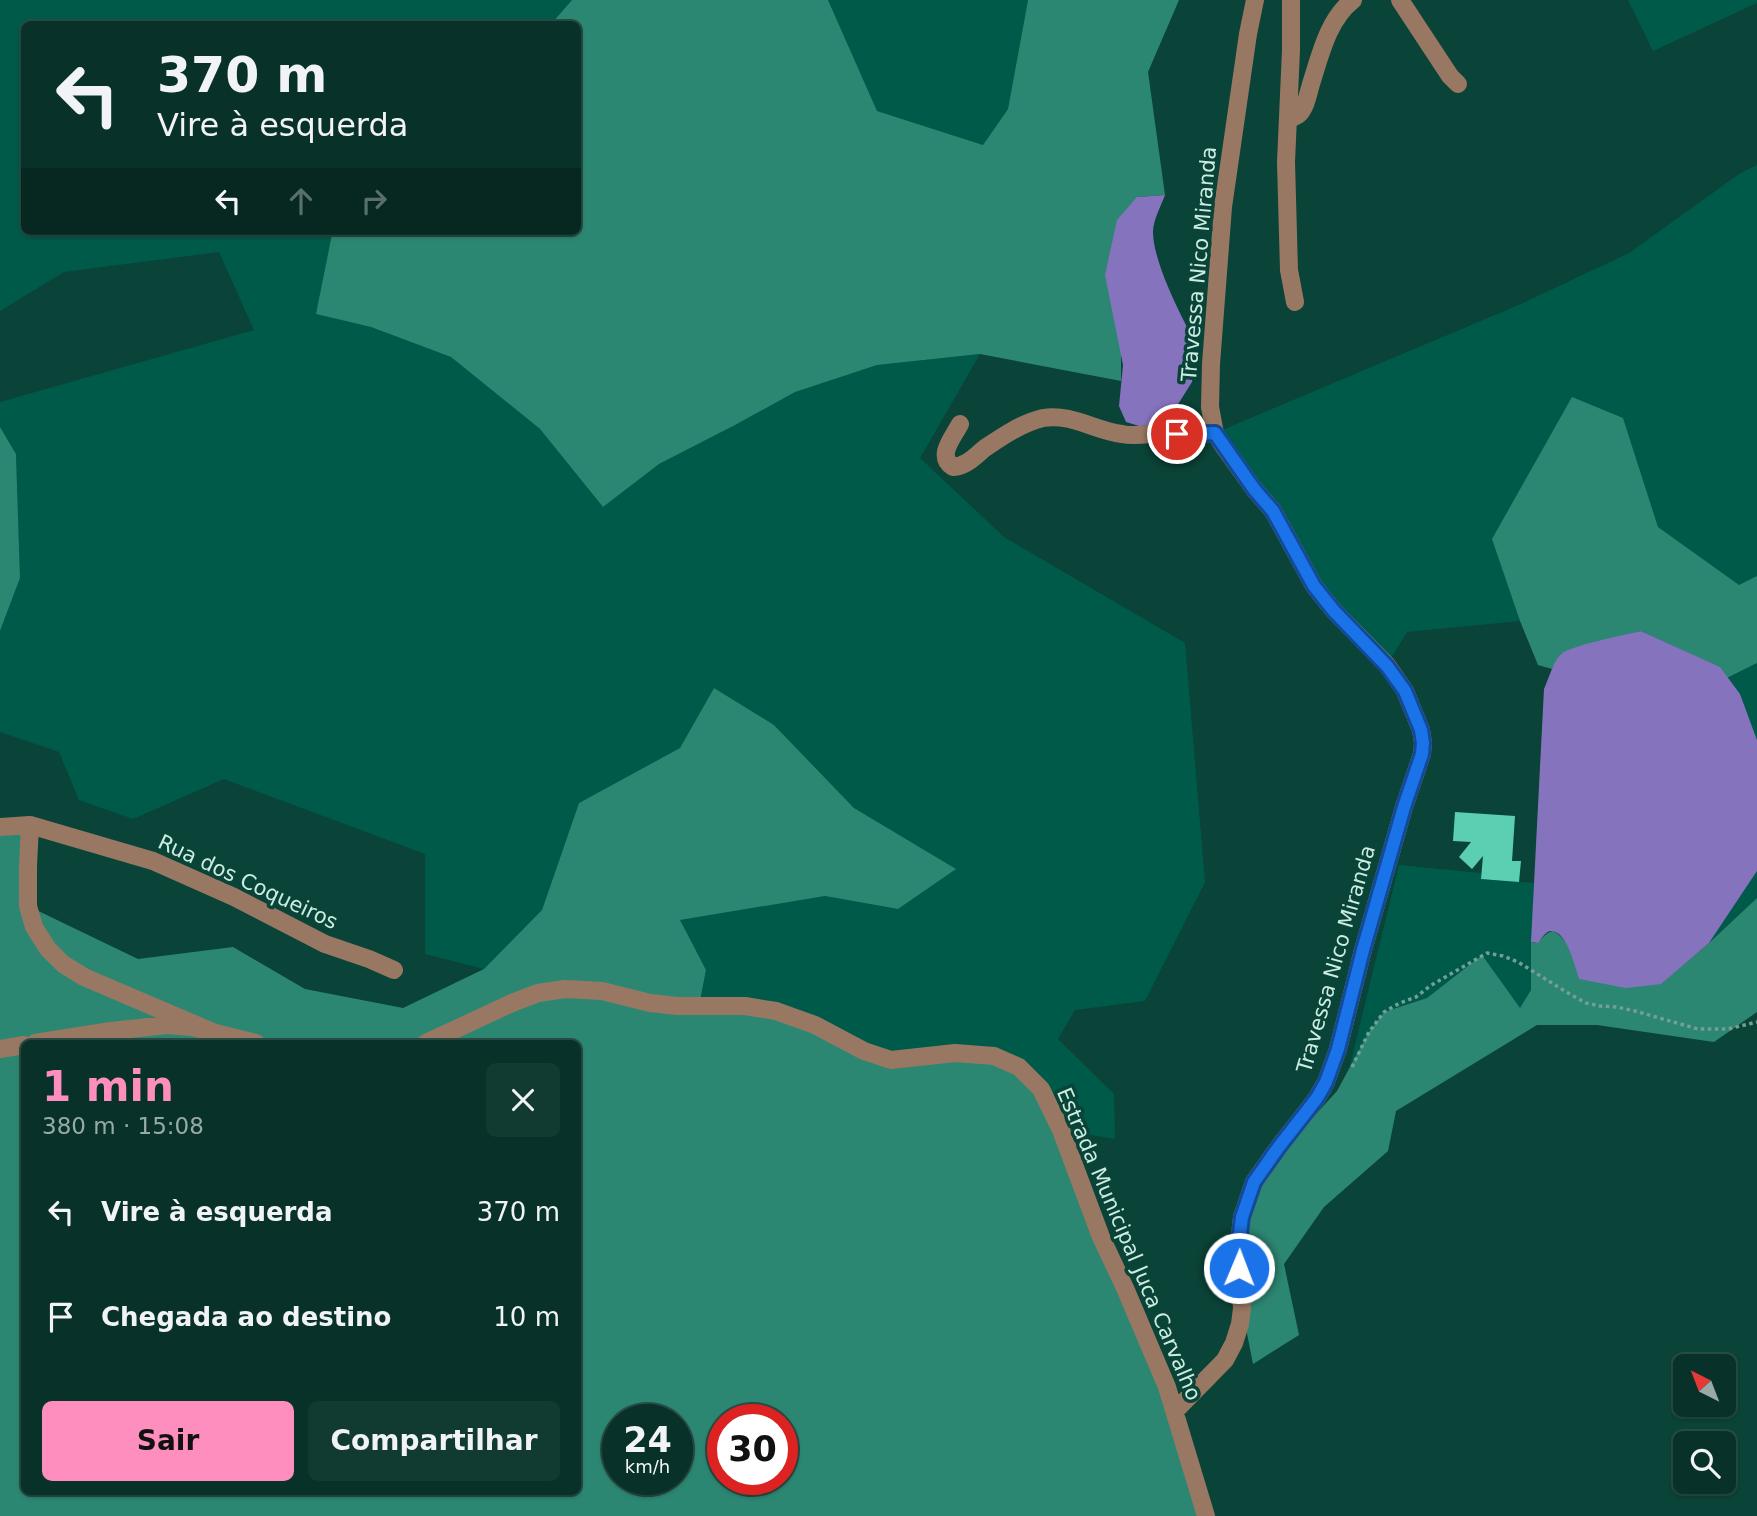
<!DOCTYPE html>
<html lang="pt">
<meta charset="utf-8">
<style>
:root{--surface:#083229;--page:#113a31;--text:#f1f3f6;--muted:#98aaa8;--line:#294d46;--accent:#fe8ebd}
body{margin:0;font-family:"DejaVu Sans",sans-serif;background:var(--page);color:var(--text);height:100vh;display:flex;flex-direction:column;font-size:26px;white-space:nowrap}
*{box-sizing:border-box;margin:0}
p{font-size:23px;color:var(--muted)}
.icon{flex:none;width:38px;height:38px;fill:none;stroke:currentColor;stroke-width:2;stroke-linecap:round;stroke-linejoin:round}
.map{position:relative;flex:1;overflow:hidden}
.side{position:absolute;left:21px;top:1040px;width:560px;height:455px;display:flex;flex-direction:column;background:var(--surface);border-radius:10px;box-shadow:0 2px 5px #0004,0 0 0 2px var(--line)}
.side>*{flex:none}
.hud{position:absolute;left:21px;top:21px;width:560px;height:214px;border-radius:10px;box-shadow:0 2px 5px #0004,0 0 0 2px var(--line);background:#083229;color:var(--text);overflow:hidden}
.needle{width:46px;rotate:318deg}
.fabs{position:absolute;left:1673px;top:1354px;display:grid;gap:14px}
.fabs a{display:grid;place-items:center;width:63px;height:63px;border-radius:10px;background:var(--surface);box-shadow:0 2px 5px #0004,0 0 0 2px var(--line);font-size:35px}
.speed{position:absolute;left:602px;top:1404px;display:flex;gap:14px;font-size:35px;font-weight:700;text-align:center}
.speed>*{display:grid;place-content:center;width:91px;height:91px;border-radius:50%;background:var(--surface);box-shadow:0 2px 5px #0004,0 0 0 2px var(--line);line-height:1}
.speed small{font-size:18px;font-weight:400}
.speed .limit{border:10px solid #d22;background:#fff;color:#111}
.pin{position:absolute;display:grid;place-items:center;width:60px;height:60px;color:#fff;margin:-30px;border:4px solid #fff;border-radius:50%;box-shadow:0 2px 7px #0007}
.me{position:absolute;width:77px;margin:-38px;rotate:1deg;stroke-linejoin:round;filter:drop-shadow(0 0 5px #0008)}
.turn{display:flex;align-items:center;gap:24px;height:147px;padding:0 21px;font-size:32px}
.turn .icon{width:91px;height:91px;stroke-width:2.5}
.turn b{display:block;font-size:49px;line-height:60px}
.lanes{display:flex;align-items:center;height:66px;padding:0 21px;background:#0003;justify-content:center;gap:35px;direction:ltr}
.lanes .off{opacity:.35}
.round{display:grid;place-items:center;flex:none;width:74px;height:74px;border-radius:10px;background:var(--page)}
.head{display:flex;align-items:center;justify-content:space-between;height:119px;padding:0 21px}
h1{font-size:42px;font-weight:700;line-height:52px;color:var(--accent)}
.cta{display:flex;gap:14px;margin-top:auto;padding:14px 21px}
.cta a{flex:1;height:80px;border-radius:10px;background:var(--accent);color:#111;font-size:28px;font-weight:700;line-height:80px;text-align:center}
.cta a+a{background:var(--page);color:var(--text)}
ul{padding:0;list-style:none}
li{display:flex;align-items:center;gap:21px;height:105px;padding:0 21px}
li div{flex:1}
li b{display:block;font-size:26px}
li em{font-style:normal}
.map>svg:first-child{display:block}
</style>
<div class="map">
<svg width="1757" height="1516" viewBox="0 0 1757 1516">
<rect width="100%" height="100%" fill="#0a4337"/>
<path fill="#005a49" d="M0 0H572L551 24H24V231H336L332 234 317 314 371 327 451 357 540 429 603 507 659 464 737 424 795 391 877 365 980 354 920 458 1004 537 1185 643 1205 882 1145 1001 1075 1010 1058 1039 1114 1094 1115 1139 1061 1130 891 1060 699 1006 706 970 679 920 825 896 898 909 955 869 854 808 774 725 714 688 680 748 579 803 542 910 484 969 425 954V854L224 779 133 819 79 800 59 752 0 732V631L20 578 16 454 0 427V402L254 330 219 252 64 272 0 311Z
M828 0H1028L1008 109 983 145 877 111Z
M1628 0H1757V3L1653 51Z
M1757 165V576L1739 586 1658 527 1623 418 1493 539 1520 621 1407 632 1387 665 1334 611 1215 433 1521 304 1629 253 1739 174Z
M1757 663V740L1740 694 1728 678Z
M1399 865 1481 873V879L1534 883 1531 990 1520 1009 1481 955 1427 998 1384 1012 1349 1069Z
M1757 871V898L1709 943Z"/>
<path fill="#2c8772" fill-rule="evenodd" d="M572 0H828L877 111 983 145 1008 109 1028 0H1179L1148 72 1165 195 1137 197 1121 359V381L980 354 877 365 795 392 737 424 659 464 603 507 540 429 451 357 371 327 316 314 332 234 336 231H578V24H551Z
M1572 397 1623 418 1658 527 1739 585 1757 576V663L1727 678 1719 667 1641 631 1578 647 1561 654 1552 669 1538 665 1520 621 1492 539Z
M0 427 16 454 20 578 0 631Z
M714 688 774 725 854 808 956 869 898 909 825 896 680 920 706 970 699 1006 798 1019 891 1060 994 1056 1041 1089 1125 1288 1203 1516H0V827L30 825 28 906 138 959 233 947 305 989 403 1008 484 969 542 910 579 803 680 748ZM24 1043H578V1491H24ZM618 1419H677V1479H618ZM723 1419H782V1479H723Z
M1757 898V1012L1714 1042 1597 1025H1537L1396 1111 1388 1151 1324 1207 1284 1264 1299 1335 1253 1364 1242 1308 1238 1251 1254 1182 1337 1091 1369 1032 1384 1012 1427 998 1482 955 1520 1008 1531 990V942L1535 943C1542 940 1544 933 1553 931 1570 939 1574 962 1579 979L1660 984 1709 943Z"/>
<path fill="#8673be" d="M1165 195C1161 206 1153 220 1153 232 1153 262 1182 319 1197 345L1192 382 1165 425 1139 426 1126 422 1119 406 1123 365 1105 275 1117 220 1137 197Z
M1641 631 1720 667 1740 694 1757 740V871L1709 943 1661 984 1626 988 1579 979C1575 968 1567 929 1550 931 1545 932 1541 939 1538 943L1531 942 1544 689C1549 678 1553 662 1561 654 1572 645 1625 635 1641 631Z"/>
<path fill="#5ccfb2" d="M1455 812 1515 816 1512 861H1521L1519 882 1481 879 1483 856 1472 869 1459 857 1471 842 1453 841Z"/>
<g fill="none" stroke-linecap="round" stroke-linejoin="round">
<path stroke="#739f94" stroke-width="3.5" stroke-dasharray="3.5 3.5" stroke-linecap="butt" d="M1352 1067 1369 1032 1384 1012 1400 1003 1416 997 1430 986 1487 953 1503 956 1518 962 1568 993 1586 1003 1600 1006 1617 1007 1635 1011 1698 1029H1728L1757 1022"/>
<path stroke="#997863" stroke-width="18" d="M1291 0V50L1286 162 1289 270 1295 302
M1400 0 1450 76 1458 84
M1288 120C1290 119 1297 116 1298 115 1306 108 1308 94 1311 84 1320 56 1328 19 1353 0
M960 424C953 438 936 456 953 467 967 466 975 456 985 448 1003 436 1022 423 1043 418 1071 413 1096 431 1122 434 1131 436 1141 435 1150 434 1172 434 1193 434 1215 433
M30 825 28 866V906L34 927 48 949 63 964 84 977 215 1033
M0 827 30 825 153 861 234 897 325 944 369 959 394 970
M35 1043 111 1031 167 1025 192 1027 256 1043
M426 1043 512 1003 538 993 565 989 602 991 650 1003 678 1006H745L776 1011 815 1025 864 1051 891 1060 955 1053 994 1056 1019 1067 1041 1089 1061 1130 1101 1237 1125 1288 1167 1387 1206 1516
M0 1049 24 1045
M1175 1411 1225 1360 1234 1343 1240 1324 1242 1308 1238 1251 1242 1217 1254 1182 1278 1148 1317 1098 1326 1082 1338 1049 1363 950 1404 807 1422 754 1423 743 1421 730 1405 691 1387 665 1334 611 1314 586 1273 511 1254 489 1222 444 1215 433 1213 423 1210 407 1211 364 1223 207 1248 34 1255 0"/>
</g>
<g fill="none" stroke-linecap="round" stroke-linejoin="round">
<g stroke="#114b97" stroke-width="18">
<path id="route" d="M1177 434 1215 433 1254 489 1273 511 1314 586 1334 611 1387 666 1405 691 1421 730 1423 743 1422 754 1404 807 1363 950 1338 1049 1326 1082 1317 1098 1278 1148 1254 1182 1242 1217 1238 1251 1239 1268"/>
</g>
<use href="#route" stroke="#1a73e8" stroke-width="12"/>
</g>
<g text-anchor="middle" stroke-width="7" stroke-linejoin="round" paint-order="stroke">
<g font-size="21" fill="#ccede2" stroke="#0a4337">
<text transform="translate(1199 264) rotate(-85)" y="7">Travessa Nico Miranda</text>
<text transform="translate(248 882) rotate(25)" y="7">Rua dos Coqueiros</text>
<text transform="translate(1336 959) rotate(-74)" y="7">Travessa Nico Miranda</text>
<text transform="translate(1129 1244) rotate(67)" y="7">Estrada Municipal Juca Carvalho</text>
</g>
</g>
</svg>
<div class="fabs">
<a><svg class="needle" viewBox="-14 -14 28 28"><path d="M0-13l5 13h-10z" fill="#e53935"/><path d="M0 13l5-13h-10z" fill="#98aaa8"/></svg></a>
<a><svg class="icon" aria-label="search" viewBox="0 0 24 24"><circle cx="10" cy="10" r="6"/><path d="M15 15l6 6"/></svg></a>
</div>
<div class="speed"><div>24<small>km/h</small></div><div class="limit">30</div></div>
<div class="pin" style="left:1177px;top:434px;background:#d93025"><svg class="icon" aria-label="arrive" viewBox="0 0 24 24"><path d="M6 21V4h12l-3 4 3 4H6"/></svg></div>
<svg class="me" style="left:1239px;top:1268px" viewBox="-20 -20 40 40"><circle r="17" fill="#1a73e8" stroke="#fff" stroke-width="3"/><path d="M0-11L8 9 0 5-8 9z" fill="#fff"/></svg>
<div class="hud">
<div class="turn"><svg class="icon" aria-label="left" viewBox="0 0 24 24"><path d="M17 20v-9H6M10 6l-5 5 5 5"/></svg><div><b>370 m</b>Vire à esquerda</div></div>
<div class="lanes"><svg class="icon" aria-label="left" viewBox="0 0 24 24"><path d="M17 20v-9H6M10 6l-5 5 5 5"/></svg><svg class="icon off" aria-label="ahead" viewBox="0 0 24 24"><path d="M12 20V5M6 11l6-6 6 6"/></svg><svg class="icon off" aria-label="right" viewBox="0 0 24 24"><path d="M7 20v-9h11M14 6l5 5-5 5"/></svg></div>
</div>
<section class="side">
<div class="head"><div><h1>1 min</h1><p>380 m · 15:08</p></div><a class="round"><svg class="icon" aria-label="close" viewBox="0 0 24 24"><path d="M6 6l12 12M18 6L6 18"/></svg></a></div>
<ul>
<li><svg class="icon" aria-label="left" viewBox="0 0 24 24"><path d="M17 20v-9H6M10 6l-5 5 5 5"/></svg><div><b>Vire à esquerda</b></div><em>370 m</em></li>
<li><svg class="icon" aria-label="arrive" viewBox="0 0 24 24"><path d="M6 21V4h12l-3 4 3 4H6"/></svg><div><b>Chegada ao destino</b></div><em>10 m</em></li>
</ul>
<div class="cta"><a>Sair</a><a>Compartilhar</a></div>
</section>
</div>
